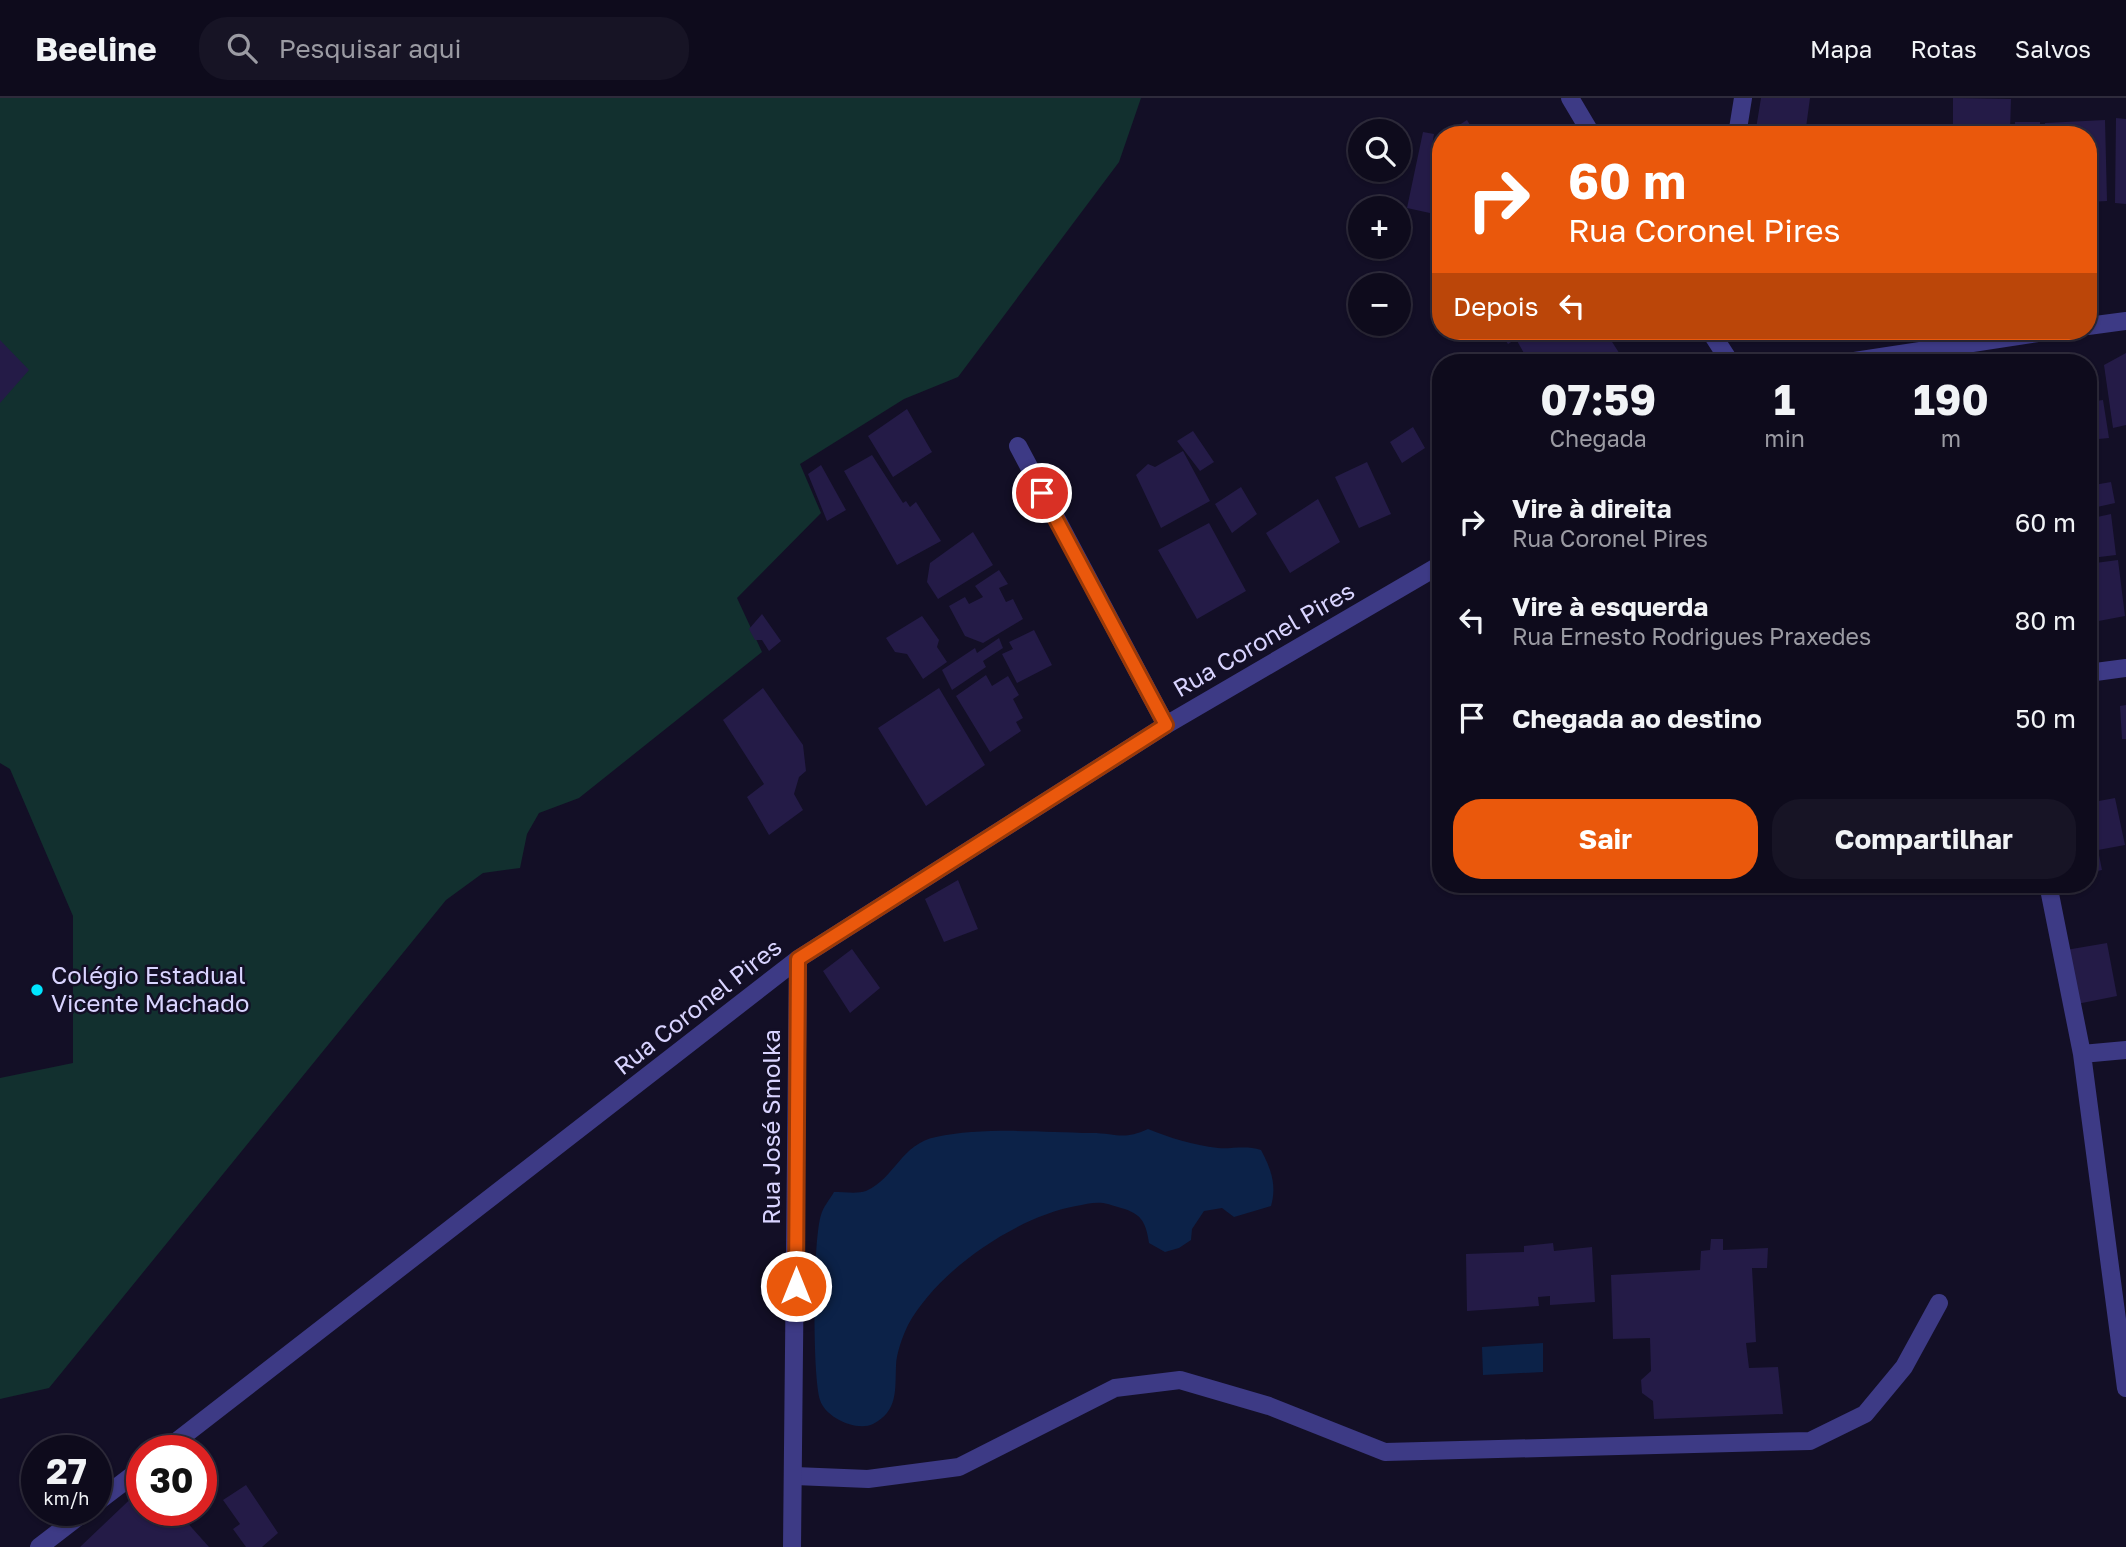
<!DOCTYPE html>
<html lang="pt">
<meta charset="utf-8">
<style>
:root{--surface:#0e0b1c;--page:#171425;--text:#f1f3f6;--muted:#9b9ba3;--line:#2e2b3b;--accent:#ea580c}
body{margin:0;font-family:"Golos Text",sans-serif;background:var(--page);color:var(--text);height:100vh;display:flex;flex-direction:column;font-size:26px;white-space:nowrap}
*{box-sizing:border-box;margin:0}
p{font-size:23px;color:var(--muted)}
.icon{flex:none;width:38px;height:38px;fill:none;stroke:currentColor;stroke-width:2;stroke-linecap:round;stroke-linejoin:round}
.map{position:relative;flex:1;overflow:hidden}
.details{position:absolute;left:1432px;top:256px;width:665px;height:539px;display:flex;flex-direction:column;background:var(--surface);border-radius:28px;box-shadow:0 2px 5px #0004,0 0 0 2px var(--line)}
.details>*{flex:none}
.hud{position:absolute;left:1432px;top:28px;width:665px;height:214px;border-radius:28px;box-shadow:0 2px 5px #0004,0 0 0 2px var(--line);background:#ea580c;color:#fff;overflow:hidden}
.buttons{position:absolute;left:1348px;top:21px;display:grid;gap:14px}
.buttons a{display:grid;place-items:center;width:63px;height:63px;border-radius:50%;background:var(--surface);box-shadow:0 2px 5px #0004,0 0 0 2px var(--line);font-size:35px}
.speed{position:absolute;left:21px;top:1337px;display:flex;gap:14px;font-size:35px;font-weight:700;text-align:center}
.speed>*{display:grid;place-content:center;width:91px;height:91px;border-radius:50%;background:var(--surface);box-shadow:0 2px 5px #0004,0 0 0 2px var(--line);line-height:1}
.speed small{font-size:18px;font-weight:400}
.speed .limit{border:10px solid #d22;background:#fff;color:#111}
.pin{position:absolute;display:grid;place-items:center;width:60px;height:60px;color:#fff;margin:-30px;border:4px solid #fff;border-radius:50%;box-shadow:0 2px 7px #0007}
.me{position:absolute;width:77px;margin:-38px;rotate:0deg;stroke-linejoin:round;filter:drop-shadow(0 0 5px #0008)}
.turn{display:flex;align-items:center;gap:24px;height:147px;padding:0 21px;font-size:32px}
.turn .icon{width:91px;height:91px;stroke-width:2.5}
.turn b{display:block;font-size:49px;line-height:60px}
.then{display:flex;align-items:center;height:66px;padding:0 21px;background:#0003;gap:14px;font-size:26px}
.eta{display:flex;justify-content:space-evenly;align-items:center;height:119px;text-align:center}
.eta b{font-size:42px;font-weight:700;line-height:49px}
.primary-button{display:flex;gap:14px;margin-top:auto;padding:14px 21px}
.primary-button a{flex:1;height:80px;border-radius:28px;background:var(--accent);color:#fff;font-size:28px;font-weight:700;line-height:80px;text-align:center}
.primary-button a+a{background:var(--page);color:var(--text)}
ul{padding:0;list-style:none}
li{display:flex;align-items:center;gap:21px;height:98px;padding:0 21px}
li div{flex:1}
li b{display:block;font-size:26px}
li em{font-style:normal}
header{display:flex;align-items:center;gap:42px;box-sizing:border-box;height:98px;padding:0 35px;background:var(--surface);border-bottom:2px solid var(--line)}
header strong{font-size:33px}
nav{display:flex;gap:38px;margin-inline-start:auto;font-size:24px}
.search{width:490px;height:63px;background:var(--page);display:flex;align-items:center;gap:18px;box-sizing:border-box;padding:0 24px;border-radius:28px;color:var(--muted);font-size:26px}
.map>svg:first-child{display:block}
</style>
<header>
<strong>Beeline</strong>
<div class="search"><svg class="icon" aria-label="search" viewBox="0 0 24 24"><circle cx="10" cy="10" r="6"/><path d="M15 15l6 6"/></svg>Pesquisar aqui</div>
<nav><a>Mapa</a><a>Rotas</a><a>Salvos</a></nav>
</header>
<div class="map">
<svg width="2126" height="1449" viewBox="0 0 2126 1449">
<rect width="100%" height="100%" fill="#130f26"/>
<path fill="#12302f" d="M0 0H1141L1119 64 958 279 904 301 800 366 821 415 737 500 762 554 579 700 539 715 527 736 520 770 483 775 446 802 49 1290 0 1301V980L73 965V818L10 671 0 665Z"/>
<path fill="#0c2248" d="M1148 1031C1170 1040 1193 1047 1218 1050 1233 1051 1246 1047 1261 1052 1271 1071 1277 1087 1271 1108L1234 1119 1222 1110 1204 1113 1192 1131 1191 1142 1179 1150 1165 1154 1149 1145C1145 1114 1134 1114 1108 1106 1097 1103 1087 1106 1076 1108 1016 1119 938 1172 908 1227 903 1237 896 1256 896 1268 895 1293 898 1313 873 1326 856 1334 825 1319 820 1302 812 1276 813 1141 821 1117 823 1109 830 1101 834 1094 844 1094 858 1096 866 1093 896 1079 901 1046 936 1039 983 1029 1043 1034 1091 1035 1117 1035 1122 1043 1148 1031Z
M1543 1245V1274L1483 1277 1482 1249Z"/>
<path fill="#241b47" d="M1761 0H1810L1805 37H1755Z
M1953 0 2011 1 2010 33 1953 37Z
M2116 20 2126 21V106L2115 105Z
M1467 22 1476 37H1444Z
M2105 22 2107 103 2088 104V37H2045V25Z
M2015 24H2040V37H2015Z
M1423 34 1434 36 1432 48 1440 49 1439 117 1407 110Z
M1499 233H1589L1594 243 1607 236 1623 261 1617 264H1529L1516 241 1508 246Z
M0 242 29 272 0 305Z
M2126 255V327L2113 330 2104 267Z
M2103 302 2109 340 2088 342V304Z
M907 311 932 354 893 379 868 338Z
M1413 329 1425 350 1402 365 1390 344Z
M1193 333 1214 364 1200 373 1177 343Z
M1183 353 1210 403 1161 430 1136 377 1148 366 1155 369Z
M872 357 903 405 906 403 910 409 916 404 941 443 897 467 844 373Z
M1367 364 1391 416 1359 430 1335 379Z
M821 367 846 412 827 423 808 376Z
M2111 384 2115 405 2088 411V388Z
M1241 389 1257 416 1232 435 1215 406Z
M1318 401 1340 444 1290 475 1266 435Z
M2111 416 2116 457 2091 460 2088 421Z
M1209 425 1246 493 1197 521 1158 452Z
M973 434 993 467 938 501 927 484 930 465Z
M2118 462 2125 518 2088 525V466Z
M999 472 1008 486 999 490 1006 504 1013 501 1023 521 983 545 965 538 949 508 965 499 969 506 983 499 975 488Z
M762 516 781 543 769 553 762 542H755L749 531Z
M922 518 939 542 937 549 947 564 923 581 907 556 895 554 886 540Z
M1034 532 1052 567 1017 585 1002 556 1013 551 1009 544Z
M999 540 1003 550 983 563 986 569 952 592 942 572 975 550 977 555Z
M986 577 992 588 1008 578 1019 597 1013 601 1023 620 1016 624 1021 633 990 654 956 598Z
M763 590 803 647 806 673 799 679 794 696 803 712 769 737 747 699 764 686 723 622Z
M939 590 985 667 926 708 878 630Z
M2088 607 2099 661 2088 663Z
M2126 607V641H2122L2120 608Z
M2115 700 2125 747 2098 752 2102 772 2088 775V705Z
M958 782 978 831 944 844 925 801Z
M2107 845 2117 898 2077 906 2066 852Z
M852 851 880 890 850 915 823 873Z
M1711 1141H1723V1152L1768 1150 1767 1170H1752L1756 1244 1746 1245 1749 1270 1778 1269 1783 1316 1654 1321 1653 1303 1642 1295 1641 1282 1651 1273 1650 1240 1613 1241 1611 1177 1700 1172 1701 1153 1710 1152Z
M1553 1145 1554 1153 1592 1149 1595 1204 1550 1207V1198L1538 1199 1539 1208 1467 1213 1466 1156 1524 1154V1148Z
M246 1387 278 1435 262 1449H246L233 1431 240 1426 223 1402Z
M142 1390V1412H176L209 1449H80Z"/>
<g fill="none" stroke-linecap="round" stroke-linejoin="round">
<path stroke="#3d3a85" stroke-width="18" d="M795 1378 868 1381 959 1369 1115 1290 1180 1282 1269 1308 1385 1354 1810 1343 1865 1316 1904 1269 1939 1205"/>
<path stroke="#3d3a85" stroke-width="18" d="M1570 0 1592 37
M1737 37 1743 0
M2088 228 2126 223
M1710 233 1730 264
M1848 264 2051 233
M1018 348 1166 627
M2088 575 2126 570
M2048 786 2082 956 2126 1290
M2082 956 2126 952
M164 1353 798 861 1166 627 1440 467
M96 1405 142 1370
M39 1449 87 1412
M792 1449 798 861"/>
</g>
<g fill="none" stroke-linecap="round" stroke-linejoin="round">
<g stroke="#983908" stroke-width="18">
<path id="route" d="M796 1188 798 861 1166 627 1042 395"/>
</g>
<use href="#route" stroke="#ea580c" stroke-width="12"/>
</g>
<circle fill="#00e5ff" stroke="#130f26" stroke-width="2.5" cx="37" cy="892" r="7"/>
<g text-anchor="middle" stroke-width="5" stroke-linejoin="round" paint-order="stroke">
<g font-size="24" fill="#d9d4ff" stroke="#130f26">
<text transform="translate(1264 542) rotate(-30)" y="8">Rua Coronel Pires</text>
<text transform="translate(698 909) rotate(-38)" y="8">Rua Coronel Pires</text>
<text transform="translate(772 1029) rotate(-90)" y="8">Rua José Smolka</text>
</g>
<g font-size="24" fill="#d9d4ff" stroke="#130f26" text-anchor="start">
<text x="51" y="886">Colégio Estadual<tspan x="51" dy="28">Vicente Machado</tspan></text>
</g>
</g>
</svg>
<div class="buttons">
<a><svg class="icon" aria-label="search" viewBox="0 0 24 24"><circle cx="10" cy="10" r="6"/><path d="M15 15l6 6"/></svg></a>
<a>+</a>
<a>−</a>
</div>
<div class="speed"><div>27<small>km/h</small></div><div class="limit">30</div></div>
<div class="pin" style="left:1042px;top:395px;background:#d93025"><svg class="icon" aria-label="arrive" viewBox="0 0 24 24"><path d="M6 21V4h12l-3 4 3 4H6"/></svg></div>
<svg class="me" style="left:796px;top:1188px" viewBox="-20 -20 40 40"><circle r="17" fill="#ea580c" stroke="#fff" stroke-width="3"/><path d="M0-11L8 9 0 5-8 9z" fill="#fff"/></svg>
<div class="hud">
<div class="turn"><svg class="icon" aria-label="right" viewBox="0 0 24 24"><path d="M7 20v-9h11M14 6l5 5-5 5"/></svg><div><b>60 m</b>Rua Coronel Pires</div></div>
<div class="then">Depois<svg class="icon" aria-label="left" viewBox="0 0 24 24"><path d="M17 20v-9H6M10 6l-5 5 5 5"/></svg></div>
</div>
<section class="details">
<div class="eta">
<div><b>07:59</b><p>Chegada</p></div>
<div><b>1</b><p>min</p></div>
<div><b>190</b><p>m</p></div>
</div>
<ul>
<li><svg class="icon" aria-label="right" viewBox="0 0 24 24"><path d="M7 20v-9h11M14 6l5 5-5 5"/></svg><div><b>Vire à direita</b><p>Rua Coronel Pires</p></div><em>60 m</em></li>
<li><svg class="icon" aria-label="left" viewBox="0 0 24 24"><path d="M17 20v-9H6M10 6l-5 5 5 5"/></svg><div><b>Vire à esquerda</b><p>Rua Ernesto Rodrigues Praxedes</p></div><em>80 m</em></li>
<li><svg class="icon" aria-label="arrive" viewBox="0 0 24 24"><path d="M6 21V4h12l-3 4 3 4H6"/></svg><div><b>Chegada ao destino</b></div><em>50 m</em></li>
</ul>
<div class="primary-button"><a>Sair</a><a>Compartilhar</a></div>
</section>
</div>
